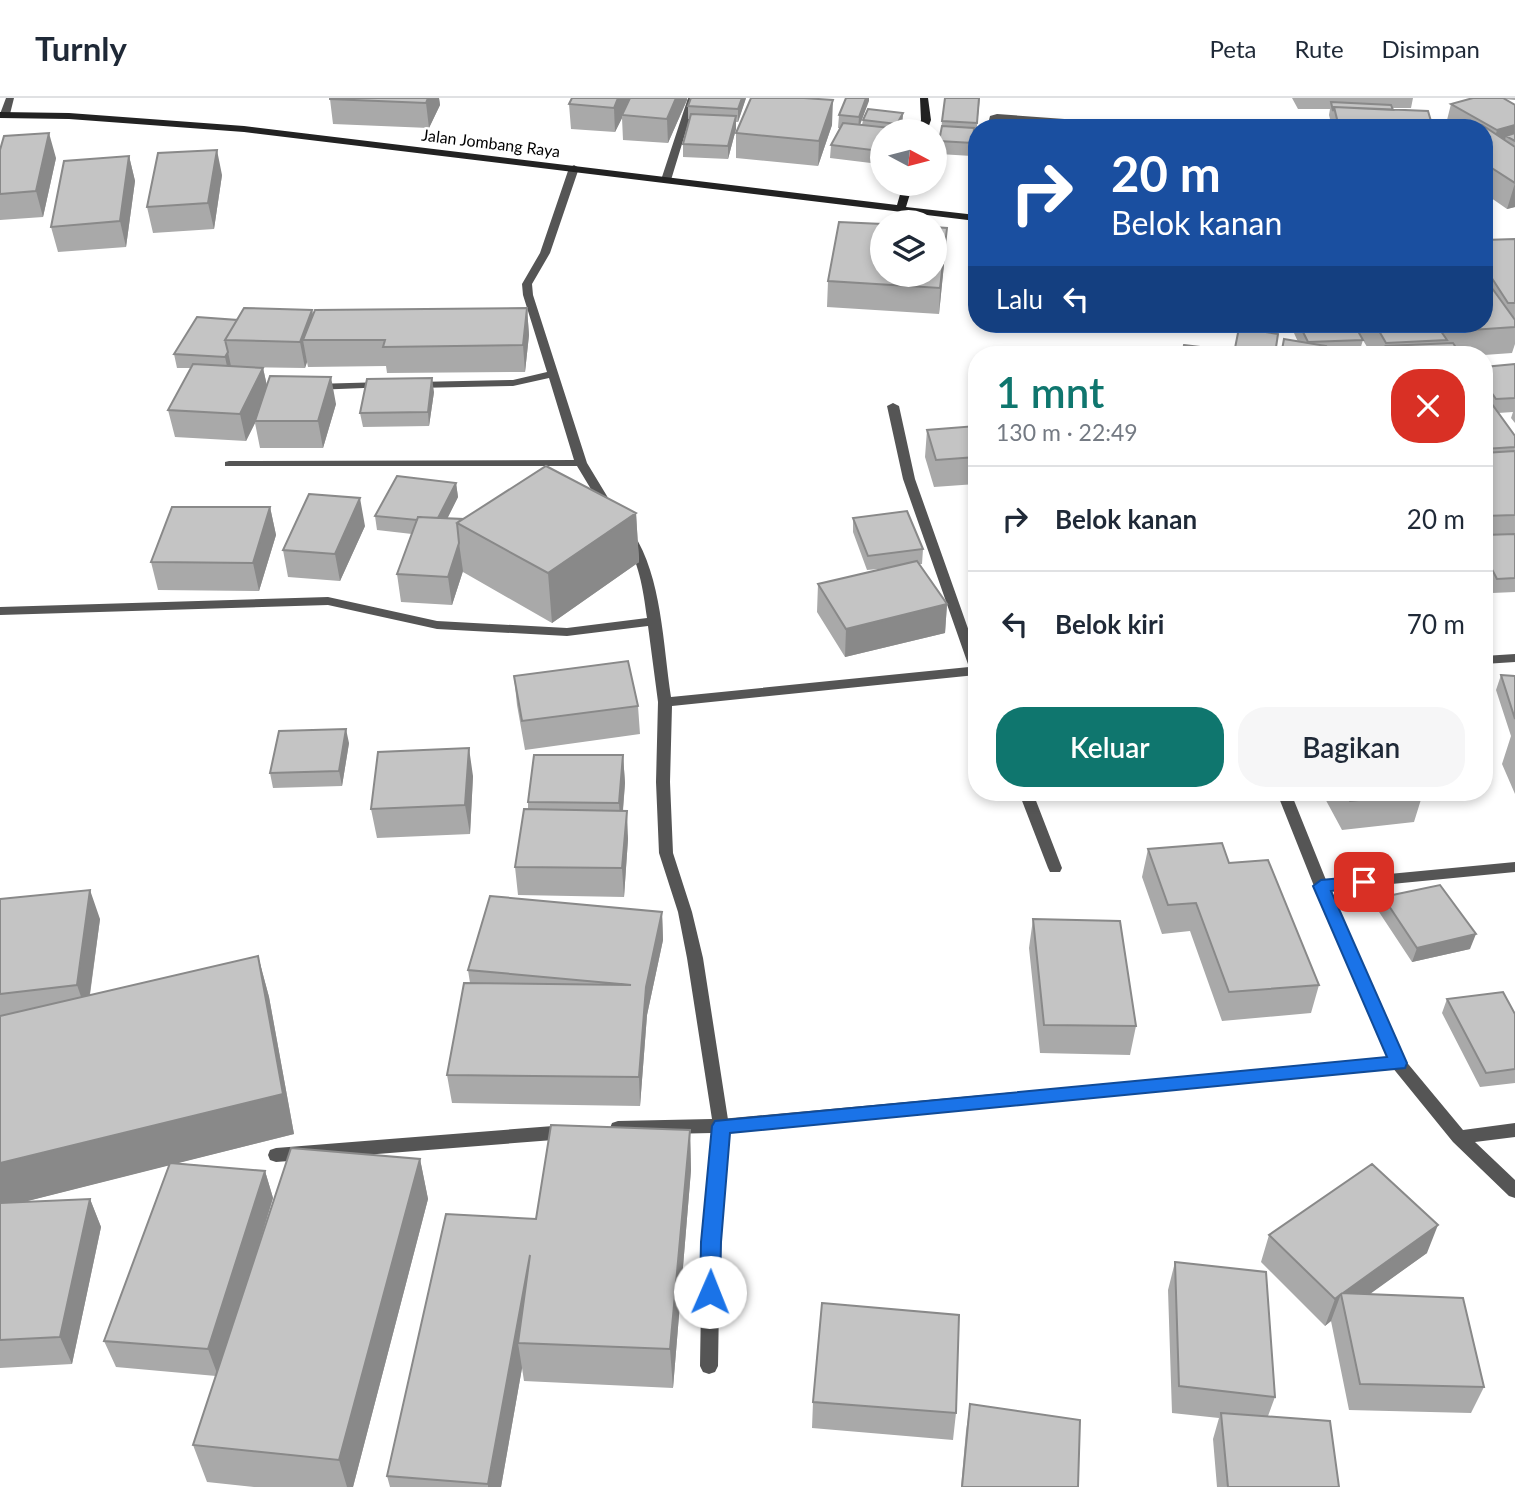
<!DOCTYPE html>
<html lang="id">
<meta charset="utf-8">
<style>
:root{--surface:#fff;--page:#f6f6f7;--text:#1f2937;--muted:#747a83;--line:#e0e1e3;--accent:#0f766e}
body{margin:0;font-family:Lato,sans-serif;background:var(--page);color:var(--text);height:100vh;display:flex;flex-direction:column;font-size:26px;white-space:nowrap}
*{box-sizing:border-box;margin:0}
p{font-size:23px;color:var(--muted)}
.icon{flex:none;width:38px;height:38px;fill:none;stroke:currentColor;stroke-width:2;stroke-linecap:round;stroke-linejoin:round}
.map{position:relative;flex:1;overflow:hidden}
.sheet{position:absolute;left:968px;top:248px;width:525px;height:455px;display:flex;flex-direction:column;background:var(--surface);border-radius:28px;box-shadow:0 4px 10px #0003}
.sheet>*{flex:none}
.guide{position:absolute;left:968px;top:21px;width:525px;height:214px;border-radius:28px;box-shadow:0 4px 10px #0003;background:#1a4fa0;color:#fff;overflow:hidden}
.needle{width:46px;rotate:97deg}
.fabs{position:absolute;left:870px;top:21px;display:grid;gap:14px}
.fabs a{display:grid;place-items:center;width:77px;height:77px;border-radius:50%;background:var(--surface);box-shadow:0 4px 10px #0003;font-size:35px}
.pin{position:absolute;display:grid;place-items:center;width:60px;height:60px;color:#fff;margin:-30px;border-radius:14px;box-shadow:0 4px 10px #0006}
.me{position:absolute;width:77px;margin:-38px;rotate:1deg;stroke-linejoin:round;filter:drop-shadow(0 0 5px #0008)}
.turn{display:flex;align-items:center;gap:24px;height:147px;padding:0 28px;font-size:32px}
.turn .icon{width:91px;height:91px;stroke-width:2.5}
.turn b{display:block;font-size:49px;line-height:60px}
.then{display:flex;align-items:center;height:66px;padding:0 28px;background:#0003;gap:14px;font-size:26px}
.round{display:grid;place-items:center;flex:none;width:74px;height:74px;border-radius:28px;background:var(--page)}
.summary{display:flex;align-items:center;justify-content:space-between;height:119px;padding:0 28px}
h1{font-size:42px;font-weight:600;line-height:52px;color:var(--accent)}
.primary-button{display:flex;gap:14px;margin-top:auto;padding:14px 28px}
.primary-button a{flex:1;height:80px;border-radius:28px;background:var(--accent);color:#fff;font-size:28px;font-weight:600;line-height:80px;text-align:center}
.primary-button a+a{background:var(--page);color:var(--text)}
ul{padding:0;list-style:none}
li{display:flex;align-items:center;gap:21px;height:105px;padding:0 28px;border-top:2px solid var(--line)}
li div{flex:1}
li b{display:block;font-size:26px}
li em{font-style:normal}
header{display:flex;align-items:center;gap:42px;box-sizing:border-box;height:98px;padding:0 35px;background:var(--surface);border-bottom:2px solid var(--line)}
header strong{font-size:33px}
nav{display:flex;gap:38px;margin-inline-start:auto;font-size:24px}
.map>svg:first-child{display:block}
</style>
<header>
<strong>Turnly</strong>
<nav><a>Peta</a><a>Rute</a><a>Disimpan</a></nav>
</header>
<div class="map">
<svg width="1515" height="1389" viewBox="0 0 1515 1389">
<rect width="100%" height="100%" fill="#fff"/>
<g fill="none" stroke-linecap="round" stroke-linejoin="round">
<path fill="#555" fill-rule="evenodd" d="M6 0H14L10 16 5 19 0 16Z
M997 16 1092 23 1101 30 997 22V30H987L990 18Z
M1398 959 1404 961 1406 965 1404 969 1398 971 721 1035 715 1033 713 1028 715 1023 721 1021Z"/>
<path fill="#555" fill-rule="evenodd" d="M688 0H696L671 82 663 84 661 82Z
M574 67 579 70 550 155 532 186 533 197 587 365 613 408 611 411H603L577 368H225V364L229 363 574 362 549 280 513 288 416 290 410 287 416 284 513 282 547 274 523 197 522 186 540 155 569 70Z
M385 284 391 287 389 289 314 292 308 289 314 286Z
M893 305 899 308 915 381 976 553V577L672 608 670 684 673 755 692 814 703 860 729 1028 720 1145 718 1268 715 1274 709 1276 703 1274 700 1268 702 1145 712 1035 618 1037 612 1035 610 1030 612 1025 618 1023 712 1021 687 860 678 814 659 755 656 684 658 604 648 528 567 538 437 531 328 507 0 517V509L328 499 437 523 567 530 647 520C643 490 639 464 623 438L629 434 633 435C662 479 663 547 671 599L969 569 903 381 887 308Z
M1515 556V564L1484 566V558Z
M1019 695H1033L1062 770 1060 774H1050L1048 770Z
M1277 695H1291L1326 782 1515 764V774L1330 792 1404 961 1463 1032 1515 1025V1039L1475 1044 1515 1082V1100L1509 1098 1453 1044 1392 969 1314 788Z
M566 1027 572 1029 574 1034 572 1039 566 1041 276 1064 270 1062 268 1057 270 1052 276 1050Z"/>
<path fill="#222" fill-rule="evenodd" d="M920 0H928L931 22 927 33H918L921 22Z
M0 14 69 15 244 28 897 107 903 86H913L906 109 976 117V123L244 34 69 21 0 20Z"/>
</g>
<path fill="#a9a9a9" d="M439 0 440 7 429 30 333 26 330 1Z
M572 0H687V2L668 45 623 42 622 20 615 34 571 31 569 6Z
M691 0H746L738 24H736V31L728 61 683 59V46L690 21H688V8Z
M846 0H869L860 27H862L863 22 903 15 902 27 899 33H882L879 66 830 60 831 47 840 30H838L839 17Z
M980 0 976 37H974L972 58 939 56 942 23Z
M1292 0H1413L1411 10H1393V12L1433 30H1330L1331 25 1329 17 1330 11H1298Z
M1473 0H1515V2L1504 1 1515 7V109L1507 111 1484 95V30H1445L1451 6Z
M832 27 818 68 736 60V35Z
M0 52 56 60 43 119 0 122Z
M129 58 135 83 126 149 58 154 51 129Z
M222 77 214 131 153 135 147 109Z
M1515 141V246L1512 255 1484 257H1372L1361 239 1363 242 1359 255 1324 257 1298 244 1290 226H1484V142Z
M945 156 939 216 827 209 828 183Z
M527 210 529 237 525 274 387 275 386 268 308 269 307 264 305 270 234 269 263 270 267 288 336 306 323 350H260L255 325 246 343 175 339 168 312 191 270H177L174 256 237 222 312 212 313 217Z
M1051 226H1095V231L1051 229Z
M1216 226H1258V229L1216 228Z
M1239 230 1278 236 1274 257H1234Z
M1515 266V325L1511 320 1513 314 1498 315 1515 338V494L1492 495 1484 479V269Z
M434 294 429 328 363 329 360 315Z
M976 328V386L934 389 925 359 927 332Z
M456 385 458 399 447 421H462L636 415 639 464 552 525 463 474V473L452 507 401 504 397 476 412 436 377 432 375 418Z
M270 409 276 437 259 493 158 492 151 464Z
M853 420 923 451 922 466H919L947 506 945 535 845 559 817 514 818 486 890 470 867 472 853 434Z
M365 428 340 483 288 479 283 452Z
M1501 577 1515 578V696L1502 666 1511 638 1496 592Z
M514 578 638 608 640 636 525 652 517 607Z
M349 645 342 688 273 690 270 675Z
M623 657 625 685 623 713 628 741 624 799 518 797 515 769 528 711V704Z
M473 678 470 736 377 740 371 711Z
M1322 695H1423L1414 724 1342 732Z
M1148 751 1229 765 1319 887 1311 915 1222 923 1190 833 1162 836 1142 779Z
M1383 799 1470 851 1412 864 1379 814Z
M0 801 100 821 90 897 258 858 269 899 294 1036 177 1065 265 1073 273 1100 256 1157 420 1061 428 1101 353 1389H254L207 1384 193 1347 216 1278 116 1269 104 1243 169 1067 23 1104 90 1101 101 1129 72 1266 0 1270Z
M662 814 663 842 647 917 640 1008 452 1005 447 977 470 885 468 872Z
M1033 821 1136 928 1130 957 1040 955 1029 850Z
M1447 901 1515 916V985L1480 989 1442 915Z
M690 1032 691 1072 673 1290 524 1283 522 1270 501 1389H390L387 1378 536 1121Z
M1269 1137 1427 1155 1369 1196 1484 1289 1471 1315 1349 1312 1331 1223 1325 1228 1261 1164Z
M1175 1164 1275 1299 1268 1318 1339 1389H1217L1213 1341 1219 1320 1172 1315 1168 1192Z
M813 1304 956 1315 953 1342 812 1330Z
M970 1306 1078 1389H961L966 1333Z"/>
<path fill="#898989" d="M428 0H439L440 7 429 30 426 5Z
M618 0H631L622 17V20L615 34 614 10Z
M676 0H687V2L668 45 667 21Z
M742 0H746L738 24V11Z
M866 0H869V3L858 32 859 19Z
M833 2 832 27 818 68 819 43Z
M903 15 902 27 899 33H897V26Z
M736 18V31L728 61V48Z
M1515 27V43L1506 38 1502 54 1490 57 1497 32Z
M49 35 56 60 43 119 36 93Z
M882 48V60L879 66 880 53Z
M217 52 222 77 214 131 208 105Z
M129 58 135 83 126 149 120 123Z
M1515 85V109L1507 111Z
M947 130 945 156 939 216 940 190Z
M527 210 529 237 525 274 523 247Z
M312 212 317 238 303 242 307 264 305 270 300 244Z
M228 254 231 268 228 273 225 259Z
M263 270 269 297 255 323V325L246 343 240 316Z
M331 279 336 306 323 350 318 323Z
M432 280 434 294 429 328 428 314Z
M456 385 458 399 438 439 436 424Z
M360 400 365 428 340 483 335 456Z
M270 409 276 437 259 493 253 465Z
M636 415 639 464 552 525 548 475Z
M459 445 463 473 452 507 448 479Z
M947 506 945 535 845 559 846 531Z
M346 631 349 645 342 688 339 673Z
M469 650 473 678 470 736 465 707Z
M623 657 625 685 621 734 619 705Z
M627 713 628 741 624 799 622 770Z
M90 792 100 821 87 916 77 887Z
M662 814 663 842 647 917 640 1008 639 979 646 889Z
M1476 836 1470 851 1412 864 1417 850Z
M258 858 269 899 294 1036 0 1110V1065Z
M690 1032 691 1072 673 1290 670 1251Z
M420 1061 428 1101 353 1389H347L339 1362Z
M265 1073 273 1100 218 1278 208 1251Z
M90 1101 101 1129 72 1266 60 1239Z
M1438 1127 1427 1155 1345 1214 1343 1195Z
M530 1157 518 1245 522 1270 501 1389H488V1386Z
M1341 1196 1331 1223 1325 1228 1335 1201Z"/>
<path fill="#c4c4c4" stroke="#898989" stroke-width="2" d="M330 0H428L426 5 330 1Z
M572 0H618L614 10 569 6Z
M630 0H676L667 21 622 17Z
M691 0H742L738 11 688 8Z
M751 0H804L833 2 819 43 736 35Z
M846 0H866L859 19 839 17Z
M945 0H979L977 25 942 23Z
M1473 0H1503L1515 7V27L1497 32 1451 6Z
M1331 4 1391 7 1393 12 1334 9 1333 13Z
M1334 9 1428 13 1433 30 1339 29Z
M868 11 903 15 897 26 863 22Z
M691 16 736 18 728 48 683 46Z
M843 25 891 30 890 33H882V48L880 53 831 47Z
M1251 25 1328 30H1252Z
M1482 27 1515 49V85L1484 65V30H1471Z
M942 28 974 30 973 45 939 43Z
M49 35 36 93 0 96V52L4 38Z
M1515 35V43L1506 38Z
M217 52 208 105 147 109 158 55Z
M129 58 120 123 51 129 64 63Z
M839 124 882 126V177H934V129L947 130 940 190 828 183Z
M1515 141V205H1508L1484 168V142Z
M1489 186 1515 222V229L1456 233 1451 226H1484V187Z
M244 210 312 212 300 244 225 242Z
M527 210 523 247 383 249 385 242H303L315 212Z
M197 219 237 222 225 242 228 254 225 259 174 256Z
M1299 226H1354L1363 242 1308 244Z
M1375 226H1436L1447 242 1386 245Z
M1239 230 1278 236 1275 256 1235 250Z
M1284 241 1326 248 1324 257H1281Z
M1453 245 1461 257H1392L1386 248Z
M1184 247 1226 252 1225 257H1182Z
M193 266 263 270 240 316 168 312Z
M1515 266V300L1496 301 1484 284V269Z
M270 278 331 279 318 323H255Z
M432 280 428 314 360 315 367 281Z
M1484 302H1489L1515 338V349L1484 351Z
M976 328V359L936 362 927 332Z
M1515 353V417L1484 418V355Z
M546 368 636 415 548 475 457 425Z
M397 378 456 385 438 420 418 419 417 422 375 418Z
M309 396 360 400 335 456 283 452Z
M172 409H270L253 465 151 464Z
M907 413 923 451 868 458 853 420Z
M418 419 462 421 457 425 459 445 448 479 397 476Z
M1515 436V480L1497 481 1484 456V437Z
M917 463 947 506 846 531 818 486Z
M628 563 638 608 522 623 514 578Z
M1501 577 1515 578V621Z
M346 631 339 673 270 675 279 633Z
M469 650 465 707 371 711 378 654Z
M534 657H623L619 705 528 704Z
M1345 695H1423L1350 703Z
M524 711 627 713 622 770 515 769Z
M1222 745 1229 765 1268 762 1319 887 1229 894 1196 805 1168 807 1148 751Z
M1440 787 1476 836 1417 850 1383 799Z
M90 792 77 887 0 896V801Z
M490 798 662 814 646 889 639 979 447 977 464 885 631 887 468 872Z
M1033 821 1120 823 1136 928 1044 927Z
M258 858 283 996 0 1065V918Z
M1503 894 1515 916V971L1486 975 1447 901Z
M551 1027 690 1032 670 1251 518 1245 530 1157 488 1386 387 1378 446 1116 536 1121Z
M291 1050 420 1061 339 1362 193 1347Z
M170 1065 265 1073 208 1251 104 1243Z
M1372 1066 1438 1127 1343 1195 1463 1200 1484 1289 1360 1286 1341 1196 1335 1201 1269 1137Z
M90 1101 60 1239 0 1242V1105Z
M1175 1164 1266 1174 1275 1299 1179 1288Z
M822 1205 959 1217 956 1315 813 1304Z
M970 1306 1080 1322 1078 1389H962Z
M1221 1315 1330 1323 1339 1389H1228Z"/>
<path fill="#1a73e8" stroke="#114b97" stroke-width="2" d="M1364 778 1370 780 1372 784 1370 788 1331 793 1407 965 1405 970 730 1035 721 1144 720 1194 717 1200 710 1203 703 1200 700 1194 701 1144 712 1028 715 1023 1387 959 1313 788 1321 782Z"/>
<g text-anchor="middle" stroke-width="5" stroke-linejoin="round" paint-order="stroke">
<g font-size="16" fill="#000" stroke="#fff">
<text transform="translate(491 45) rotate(7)" y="6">Jalan Jombang Raya</text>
</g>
</g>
</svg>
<div class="fabs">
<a><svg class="needle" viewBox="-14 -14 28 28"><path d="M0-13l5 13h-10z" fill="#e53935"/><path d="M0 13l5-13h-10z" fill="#747a83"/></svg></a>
<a><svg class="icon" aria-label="layers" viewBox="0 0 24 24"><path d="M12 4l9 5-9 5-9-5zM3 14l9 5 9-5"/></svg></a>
</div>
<div class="pin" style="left:1364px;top:784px;background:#d93025"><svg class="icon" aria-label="arrive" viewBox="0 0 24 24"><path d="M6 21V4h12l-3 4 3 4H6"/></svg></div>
<svg class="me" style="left:710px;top:1194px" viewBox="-20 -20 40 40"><circle r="19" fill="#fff"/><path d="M0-13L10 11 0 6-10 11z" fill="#1a73e8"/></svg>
<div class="guide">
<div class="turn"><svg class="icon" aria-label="right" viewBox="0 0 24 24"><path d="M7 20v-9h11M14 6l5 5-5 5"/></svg><div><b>20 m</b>Belok kanan</div></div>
<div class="then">Lalu<svg class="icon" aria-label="left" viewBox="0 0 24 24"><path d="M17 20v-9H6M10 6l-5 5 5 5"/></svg></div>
</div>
<section class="sheet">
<div class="summary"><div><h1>1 mnt</h1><p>130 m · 22:49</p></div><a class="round" style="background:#d93025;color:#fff"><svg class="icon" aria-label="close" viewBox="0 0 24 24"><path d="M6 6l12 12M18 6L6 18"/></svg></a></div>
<ul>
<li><svg class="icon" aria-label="right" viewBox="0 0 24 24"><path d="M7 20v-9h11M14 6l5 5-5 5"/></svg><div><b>Belok kanan</b></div><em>20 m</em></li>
<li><svg class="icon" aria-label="left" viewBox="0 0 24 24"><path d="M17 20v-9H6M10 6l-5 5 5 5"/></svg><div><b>Belok kiri</b></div><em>70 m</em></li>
</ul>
<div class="primary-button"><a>Keluar</a><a>Bagikan</a></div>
</section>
</div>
